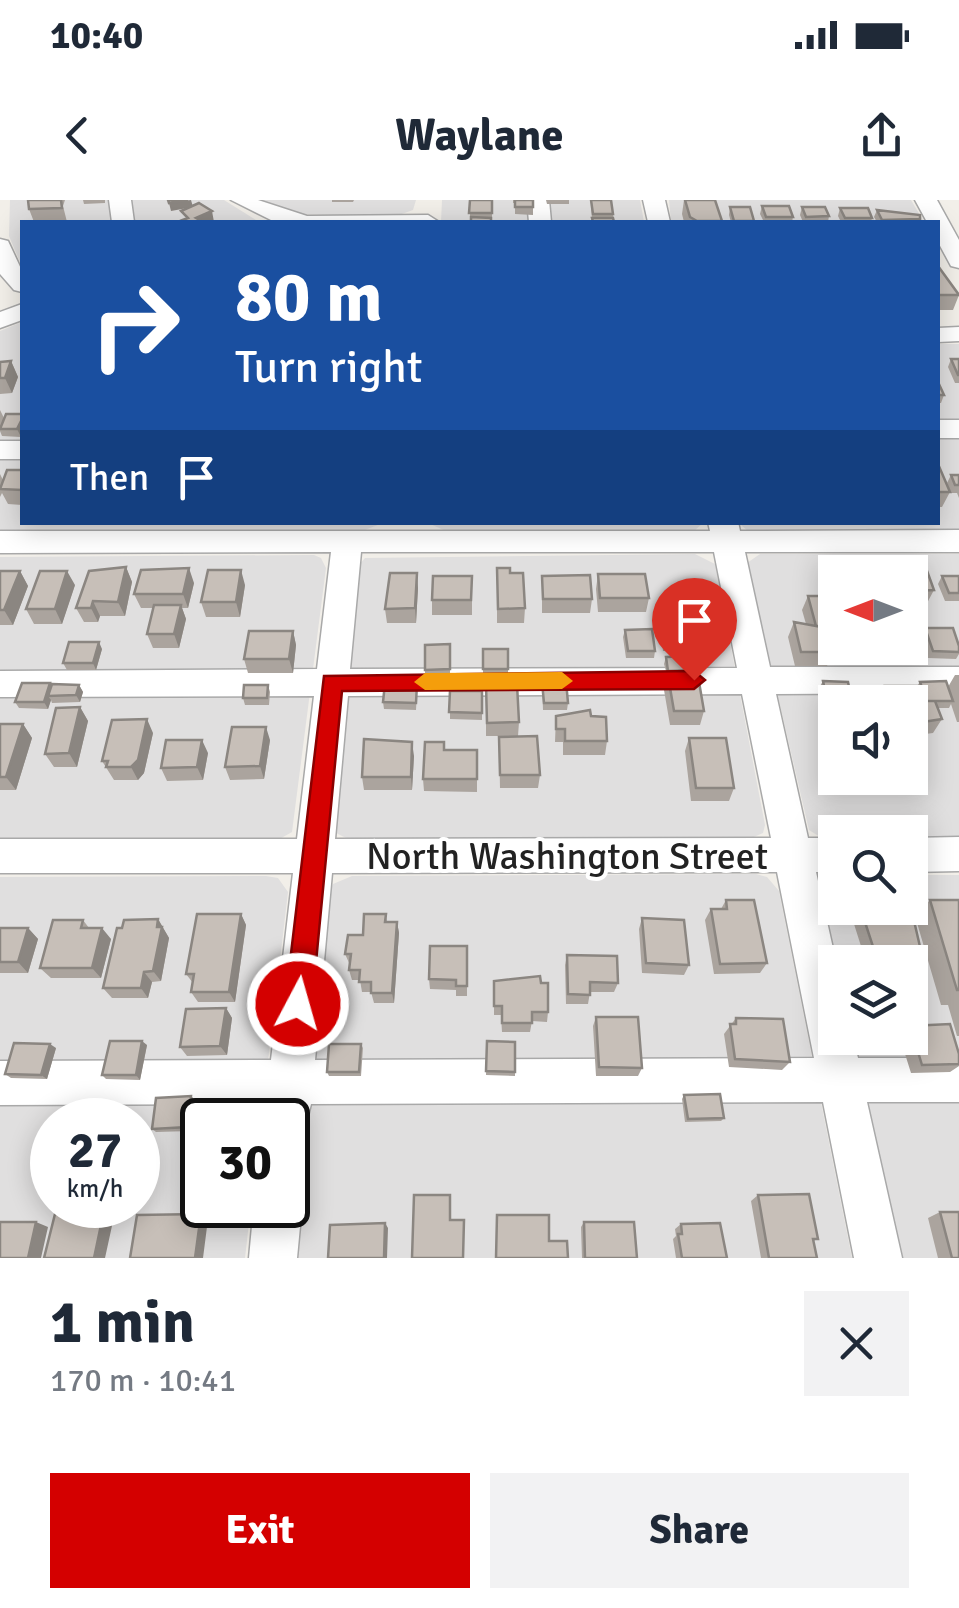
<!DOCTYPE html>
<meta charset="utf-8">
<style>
:root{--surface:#fff;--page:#f2f2f3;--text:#1f2937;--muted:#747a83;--accent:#d40000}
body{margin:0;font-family:Signika,sans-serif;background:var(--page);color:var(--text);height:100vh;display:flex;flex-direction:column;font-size:38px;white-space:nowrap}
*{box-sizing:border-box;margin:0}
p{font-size:32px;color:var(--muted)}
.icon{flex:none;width:55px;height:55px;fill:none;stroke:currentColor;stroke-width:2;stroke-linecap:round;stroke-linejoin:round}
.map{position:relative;height:1058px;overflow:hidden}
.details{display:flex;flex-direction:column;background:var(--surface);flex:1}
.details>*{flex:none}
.banner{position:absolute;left:20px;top:20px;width:920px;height:305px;border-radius:0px;box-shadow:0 5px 25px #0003;background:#1a4fa0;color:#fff;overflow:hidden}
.needle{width:65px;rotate:270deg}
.buttons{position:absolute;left:818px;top:355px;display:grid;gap:20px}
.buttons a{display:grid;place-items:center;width:110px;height:110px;border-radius:0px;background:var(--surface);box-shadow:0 5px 25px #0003;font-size:50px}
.speed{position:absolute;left:30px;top:898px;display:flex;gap:20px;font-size:50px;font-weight:700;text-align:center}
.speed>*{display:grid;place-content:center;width:130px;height:130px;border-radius:50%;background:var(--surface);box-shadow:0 5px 25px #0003;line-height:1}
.speed small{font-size:25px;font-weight:400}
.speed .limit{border:5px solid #111;border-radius:15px;background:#fff;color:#111}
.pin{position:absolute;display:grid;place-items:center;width:85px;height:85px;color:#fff;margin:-102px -42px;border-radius:50% 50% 50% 0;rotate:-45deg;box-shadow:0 0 10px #0007}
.pin .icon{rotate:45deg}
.me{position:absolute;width:110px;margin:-55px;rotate:6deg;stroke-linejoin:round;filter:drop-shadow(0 0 8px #0008)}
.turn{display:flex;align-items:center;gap:35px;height:210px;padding:0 50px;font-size:45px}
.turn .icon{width:130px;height:130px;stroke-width:2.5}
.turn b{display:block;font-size:70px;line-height:85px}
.then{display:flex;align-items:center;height:95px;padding:0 50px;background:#0003;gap:20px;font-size:38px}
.round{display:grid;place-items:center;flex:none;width:105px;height:105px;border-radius:0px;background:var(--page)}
.head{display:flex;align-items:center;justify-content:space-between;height:170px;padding:0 50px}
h1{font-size:60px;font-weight:800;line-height:75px}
.primary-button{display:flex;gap:20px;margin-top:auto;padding:20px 50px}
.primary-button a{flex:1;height:115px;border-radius:0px;background:var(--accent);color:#fff;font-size:40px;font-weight:800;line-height:115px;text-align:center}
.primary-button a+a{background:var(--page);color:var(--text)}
.status{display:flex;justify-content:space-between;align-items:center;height:70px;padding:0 50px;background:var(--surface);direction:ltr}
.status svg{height:28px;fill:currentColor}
header{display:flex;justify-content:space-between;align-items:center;height:130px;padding:0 50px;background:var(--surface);font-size:45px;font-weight:800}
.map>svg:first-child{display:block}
</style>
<div class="status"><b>10:40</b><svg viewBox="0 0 49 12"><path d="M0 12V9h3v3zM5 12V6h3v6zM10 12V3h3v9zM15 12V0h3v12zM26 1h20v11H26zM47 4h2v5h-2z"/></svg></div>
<header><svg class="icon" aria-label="back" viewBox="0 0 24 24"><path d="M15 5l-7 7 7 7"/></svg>Waylane<svg class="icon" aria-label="share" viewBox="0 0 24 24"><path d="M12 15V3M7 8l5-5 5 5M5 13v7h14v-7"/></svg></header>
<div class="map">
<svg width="959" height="1058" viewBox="0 0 959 1058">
<rect width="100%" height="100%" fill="#f2efe9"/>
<path fill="#e0dfdf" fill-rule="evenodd" d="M10 0H224L259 22H22V67L9 36Z
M255 0H416L413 10 396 16 288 14Z
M442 0H640L644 22H441Z
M669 0H911L924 22H671Z
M22 122V322L383 323 357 333 0 334V131Z
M938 144H959V331H748L742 326 740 323 938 322Z
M428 323H703L693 332H448Z
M695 354 715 364 765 625 763 633 747 640 352 641 336 633 358 366 365 358Z
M760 354H959V639H910V632H835V640H825L809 630 747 363ZM835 372H910V448H835ZM835 502H910V578H835Z
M314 355 321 358 326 368 292 632 276 641 0 642V357Z
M756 674 767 677 779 691 852 1058H296L328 693 333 684 352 676Z
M835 675V708H910V675H959V1058H903L853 838H910V762H837L820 690 827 677Z
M266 676 278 678 288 692 261 920H202V1005H251L245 1058H0V677ZM52 920H138V1005H52Z"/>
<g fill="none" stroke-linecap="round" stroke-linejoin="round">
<g stroke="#a9a9a9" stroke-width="3">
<path id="minor" d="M109 0H131L134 22H112Z
M231 0H258L307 16 428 15 439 22H275Z
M527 0H549L551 22H529Z
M643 0H665L670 22H648Z
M915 0H937L959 40V68L951 66 938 42V22H927Z
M0 39 8 41 22 71V92L14 90 0 74Z
M22 104V120L0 128V112Z
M959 127V141L938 142V128Z
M938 220H959V238H938Z
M0 241H22V259H0Z
M708 322H738L740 331 959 330V352H745L770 467H959V493L776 494 808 638H835V672H816L836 762 835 838H853L858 858H959V902H867L902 1058H854L823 902 311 904 303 936 288 942V920H265L266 904 0 905V861L271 860 293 673H0V639H297L314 496 0 497V471L317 469 331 352 0 353V331H710ZM361 352H714L737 468 350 469ZM742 494 771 638 335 639 348 496ZM777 672 814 858 315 860 332 673Z
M959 637V671L910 672V638Z
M288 985 295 988 302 1005 297 1058H249L254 1005H288Z"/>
</g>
<use href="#minor" fill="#fff" fill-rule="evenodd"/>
</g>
<path fill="#aba49e" d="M28 0H65L63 6 67 22H34L29 9Z
M83 0H105V3L84 4Z
M332 0H354L353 2H332Z
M470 0H492V21H470Z
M513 0H533V15L515 14V3H513Z
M546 0H569V4H547Z
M591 0 613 14 614 22H592Z
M684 0 722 21V22H684L682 14Z
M762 6 793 17 792 22H803L800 15 802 7 829 16 828 22H764L760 14Z
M730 7H750L754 22H731L729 15Z
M840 8 872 18 871 22H841L838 16Z
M877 10 920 19 919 22H877L874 17Z
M938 66 959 95 953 110H938Z
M951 159H959V183H955L948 167Z
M11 161 18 177 12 193 0 194V162Z
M938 182 944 195 941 203H938Z
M0 210 4 218 22 214V234L21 237 2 236 0 231Z
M938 264 950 292 942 307H938Z
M22 270V305L8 304 2 293 0 297V274L3 280Z
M951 275H959V298L957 293H951L947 283Z
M126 367 132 382 125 416H100L98 422H84L76 408Z
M497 368 510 373 525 408 524 423H497Z
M887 368H926L934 390 926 405H910V372H885Z
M828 369 835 372V440H830L833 452 827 466H795L788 437 794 422 806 424 802 410 808 396H824L822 384Z
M0 371H20L28 386 13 425H0Z
M598 374 649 398 646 412H598L596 389Z
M472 376V415H432V400Z
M542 376 592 399 590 413H542Z
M942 376H959V401H945L938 384Z
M194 383 188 408H182L186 419 179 448H153L147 434 153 408H141L134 394Z
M75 385 62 424H34L26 409Z
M245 385 240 417H206L201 402Z
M418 388 416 423H387L385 409Z
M676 397 697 414 693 429 698 443 694 456 697 470 696 476 704 511 700 525H670L664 490 668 478 664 464 666 457H676L675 451H663L659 417 662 402H675Z
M925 428 959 446V454L956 459 928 458 921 435Z
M625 430 655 451 654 458H626L623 437Z
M293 431 296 445 293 473H248L244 459Z
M450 444V477H425V445Z
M102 449 96 470H67L63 463Z
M483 449H508V476H483Z
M955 475H959V522H957L951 504 949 508H938L942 519 933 533 910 536V502H878V500L885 486H917L920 482 948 487Z
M823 481 852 501 851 502H835V507H824L819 488Z
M542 482 568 503 567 510H543Z
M50 483 51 486 79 485 83 492 80 502 52 503 51 500 48 509 19 508 15 502Z
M268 485 270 492 269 505H245L243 498Z
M486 485 519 522 518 536H486Z
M417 491 416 510 384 509 383 502Z
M450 491H482V520L450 519Z
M80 507 88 521 77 567H54L45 554Z
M556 516H591L607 541 605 555H563V542H555Z
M0 524H23L32 538 16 590H0Z
M153 533 144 573 138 580H114L102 561Z
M499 537 540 575 538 588H500Z
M689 538 734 588 729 601H691L685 551Z
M825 538 876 580 868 593 826 594 818 551Z
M270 540 264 579 230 580 225 567Z
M445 550H477V592L424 591 423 579Z
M208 553 203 580 167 581 161 568Z
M414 556 412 590H364L362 577Z
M726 700 767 763 760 773 714 774 705 720 711 709H721Z
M930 700H959V836H957L948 805H941L915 716Z
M862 713 921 751 911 762H866L854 724Z
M241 714 246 725 235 802H198L191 792 193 783 186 774Z
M386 714 387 722H397L399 733 394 803H374L371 792H362L360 780H352L349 770 350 765 345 754 363 735Z
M642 718 689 765 684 775 642 773 639 729Z
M158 719 169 738 161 781 152 782 148 798H112L103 788 122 728Z
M83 720 89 728 111 739 101 778H51L40 768Z
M0 728H28L38 739 28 773H0Z
M467 746V796H456V790L430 789 429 779Z
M567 755 618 783 614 792H590L588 804H566L565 765Z
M494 781 541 783 548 812 547 822 532 821 530 832H502L501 815H494Z
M226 808 232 818 227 855 187 856 180 847Z
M596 817 642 868 638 876H596L593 826Z
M736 818 790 862 782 870 729 867 724 834Z
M910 826 959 854V866L950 872 911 873 900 838H910Z
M487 841 515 842V876L486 875Z
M361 844 363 848 361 876H329L327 872Z
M147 845 140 880 106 879 102 875Z
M56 848 47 879 11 878 5 874Z
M684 895 724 918 721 921 685 922 682 899Z
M195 900 191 931 156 932 152 929Z
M758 995 818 1039 813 1041 817 1058H761L751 1001Z
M940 1012 959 1058H938L928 1018Z
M584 1022 637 1058H582L581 1027Z
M681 1024 727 1058H676L673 1039 676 1036 675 1029Z"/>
<path fill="#8b8681" d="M191 0 193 7 171 11 169 3Z
M212 11 214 22H198L196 18Z
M11 161 18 177 12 193 5 178Z
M22 219V234L21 237 17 229Z
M126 367 132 382 125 416 118 402Z
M189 368 194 383 188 408 183 394Z
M241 370 245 385 240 417 236 402Z
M20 371 28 386 13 425 4 410Z
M67 371 75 385 62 424 55 409Z
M417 373 418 388 416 423 415 408Z
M93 401 100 416 98 422 91 408Z
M181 405 186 419 179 448 174 434Z
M293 431 296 445 293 473 289 459Z
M99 442 102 449 96 470 93 463Z
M50 483 54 490 48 496 51 500 48 509 44 502Z
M79 485 83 492 80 502 76 495Z
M80 507 88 521 77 567 69 553Z
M147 519 153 533 144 573 138 580 131 567Z
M23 524 32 538 16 590 6 577Z
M266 527 270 540 264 579 260 566Z
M202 540 208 553 203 580 197 567Z
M412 542 414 556 412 590 411 577Z
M241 714 246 725 235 802 229 792Z
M158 719 169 738 161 781 153 771Z
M397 722 399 733 394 803 392 793Z
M28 728 38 739 28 773 18 762Z
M102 728 111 739 101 778 92 768Z
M144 772 152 782 148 798 141 788Z
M226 808 232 818 227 855 220 846Z
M142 841 147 845 140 880 136 875Z
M50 844 56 848 47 879 41 875Z
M191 896 195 900 191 931 188 927Z
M105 1006 115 1012 105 1058H94Z
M201 1014 208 1019 203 1058H195Z
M36 1022 48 1027 41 1058H28Z
M385 1023 388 1028 387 1058H384Z"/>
<path fill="#c7bfb8" stroke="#8b8681" stroke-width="2.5" d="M28 0H61L62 8 29 9Z
M168 0H188L169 3Z
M470 0H492V13H469Z
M515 0H533V7H515Z
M591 0H611L613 14H593Z
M685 0H715L722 21H697L690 17Z
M199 3 212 11 196 18 203 22 180 21 188 18 181 11Z
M762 6H789L793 17H766Z
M730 7H750L754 21H734Z
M802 7H825L829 16 806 17Z
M840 8H868L872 18H845Z
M877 10 920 15V19L882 20Z
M471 17 491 18V22H471Z
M592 18H613L614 22H593Z
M938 66 959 95H938Z
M951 159H959V175H958Z
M11 161 5 178H0V162Z
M938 182 944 195H938Z
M6 214H22V219L17 229H0Z
M938 264 950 292H938Z
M7 270H22V290L0 289Z
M951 275H959V285H955Z
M126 367 118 402 93 401 91 408H76L89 371Z
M189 368 183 394H134L141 370Z
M497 368H510V373H523L525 408 498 409Z
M887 368H926L934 390 910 391V372H889Z
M828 369 861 370V372H835V401Z
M208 370H241L236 402H201Z
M0 371H20L4 410H0Z
M40 371H67L55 409H26Z
M390 373H417L415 408 385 409Z
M598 374H645L649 398H600Z
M590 375 592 399H543L542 376Z
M433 376H472L471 400H432Z
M942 376H959V393H949Z
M808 396H833L835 402V426H816Z
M676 397H694L697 414H687L698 443H680L679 436H667L662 402H677Z
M154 405H181L174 434H147Z
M794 422 827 428 833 452H801Z
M925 428H953L959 446V452L933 451Z
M652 429 655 451H628L625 430Z
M249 431H293L289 459H244Z
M69 442H99L93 463H63Z
M450 444V469L425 470V445Z
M483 449H508V469H483Z
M695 456 697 470 668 471 666 457Z
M668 476H698L704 511H674Z
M566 481 568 503H544L542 482Z
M823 481 848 482 852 501 827 500Z
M946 481 953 501H927L920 482Z
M22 483H50L44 502H15Z
M385 483 417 484 416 503 383 502Z
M52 484 79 485 76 495 48 496Z
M517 484 519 522 487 523 486 485Z
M244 485H268L267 498H243Z
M885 486H917L922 501H935L942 519 910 524V502H883H890Z
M450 491H482V513L449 512Z
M80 507 69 553 45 554 56 508Z
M590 510 591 516 606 517 607 541H565V529H556V516Z
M147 519 138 560 131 567H106L108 561H102L112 520Z
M0 524H23L6 577H0Z
M232 527H266L260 566 225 567Z
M537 536 540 575H500L499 537Z
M689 538H726L734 588H696Z
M825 538H835V578H876V580L833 581Z
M364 539 412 542 411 577H362Z
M166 540H202L197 567 161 568Z
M425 542H444V550H477V579H423Z
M726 700H754L767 763 720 764 711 709H727Z
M930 700H959V790H957Z
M912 712 921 751H895L898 762H878L862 713Z
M197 714H241L229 792H191L194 774H186Z
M364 714H386L385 722H397L392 793H371V782H359L360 770H349L351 754H345L348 735H363Z
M642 718 684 720 689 765 646 763Z
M158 719 157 727H162L153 771 144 772 141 788H103L117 728H122L124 720Z
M53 720H83L81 728H102L92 768H40Z
M0 728H28L18 762H0Z
M430 746H467V786H456V780L429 779Z
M567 755 617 756 618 783 590 782V795L568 794Z
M540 776 541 783H548V812H532V823H502V806H494V781Z
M226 808 220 846 180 847 186 809Z
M596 817H638L642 868 599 867Z
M736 818 783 819 790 862 735 859 730 824H736Z
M950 824 959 854V864L922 865 910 826Z
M110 841H142L136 875H102Z
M487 841 515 842V872L486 871Z
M14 843 50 844 41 875 5 874Z
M329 844H361L359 872H327Z
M720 894 724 918 688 919 684 895Z
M191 896 188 927 152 929 156 898Z
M809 994 818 1039H813L817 1058H769L758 995Z
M414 995H450V1020H464L463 1058H412Z
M57 1006H105L94 1058H44Z
M940 1012H959V1058H952Z
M201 1014 195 1058H130L137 1015Z
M497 1015H549V1041H567L568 1058H496Z
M0 1022H36L28 1058H0Z
M584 1022H634L637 1058H585Z
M385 1023 384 1058H328L330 1025Z
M720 1023 727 1058H682L678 1034H682L681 1024Z"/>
<path fill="#d40000" stroke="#8a0000" stroke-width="2.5" d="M694 471 705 480 694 489 342 491 312 804 308 813 298 817 289 813 285 804 324 476Z"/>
<path fill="#f59e0b" d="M562 472 573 481 562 489 425 490 414 482 425 473Z"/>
<g text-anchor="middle" stroke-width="8" stroke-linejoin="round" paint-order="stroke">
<g font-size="38" fill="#222" stroke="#fff">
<text x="567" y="669">North Washington Street</text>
</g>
</g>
</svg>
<div class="buttons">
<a><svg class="needle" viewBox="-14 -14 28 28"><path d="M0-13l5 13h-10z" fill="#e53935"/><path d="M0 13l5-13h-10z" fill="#747a83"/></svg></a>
<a><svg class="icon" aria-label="sound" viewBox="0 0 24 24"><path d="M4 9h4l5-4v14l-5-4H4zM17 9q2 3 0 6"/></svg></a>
<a><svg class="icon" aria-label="search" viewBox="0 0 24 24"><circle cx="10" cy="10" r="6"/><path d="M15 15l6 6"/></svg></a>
<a><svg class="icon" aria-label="layers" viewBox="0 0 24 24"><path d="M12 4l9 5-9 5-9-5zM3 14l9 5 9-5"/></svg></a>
</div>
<div class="speed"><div>27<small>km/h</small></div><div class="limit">30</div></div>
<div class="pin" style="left:694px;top:480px;background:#d93025"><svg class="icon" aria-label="arrive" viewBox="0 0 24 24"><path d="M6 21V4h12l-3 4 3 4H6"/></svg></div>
<svg class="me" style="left:298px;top:804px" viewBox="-20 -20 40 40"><circle r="17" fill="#d40000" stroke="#fff" stroke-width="3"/><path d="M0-11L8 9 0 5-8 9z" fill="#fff"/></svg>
<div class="banner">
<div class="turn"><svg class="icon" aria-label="right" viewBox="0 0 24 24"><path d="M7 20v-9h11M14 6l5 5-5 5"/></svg><div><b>80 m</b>Turn right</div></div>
<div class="then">Then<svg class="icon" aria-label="arrive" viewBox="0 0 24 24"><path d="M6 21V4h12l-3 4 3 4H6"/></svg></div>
</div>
</div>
<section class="details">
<div class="head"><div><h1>1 min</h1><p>170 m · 10:41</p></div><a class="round"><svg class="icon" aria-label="close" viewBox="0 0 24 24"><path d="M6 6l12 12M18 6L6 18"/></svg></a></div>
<div class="primary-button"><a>Exit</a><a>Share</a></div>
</section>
